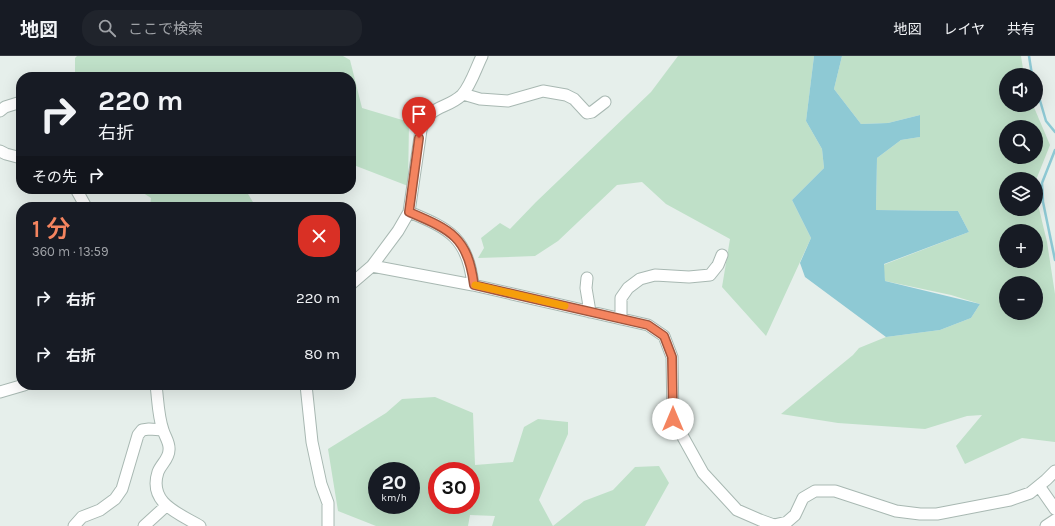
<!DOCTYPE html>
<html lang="ja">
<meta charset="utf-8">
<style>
:root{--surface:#171b24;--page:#20242c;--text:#f1f3f6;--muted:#9ea1a6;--line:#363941;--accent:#f4845f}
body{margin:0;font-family:Karla,"Noto Sans JP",sans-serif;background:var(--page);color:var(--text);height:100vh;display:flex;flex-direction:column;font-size:15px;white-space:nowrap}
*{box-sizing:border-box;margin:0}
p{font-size:13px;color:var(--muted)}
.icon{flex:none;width:22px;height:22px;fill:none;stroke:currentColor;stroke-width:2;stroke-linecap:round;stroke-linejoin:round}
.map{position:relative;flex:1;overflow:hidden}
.sheet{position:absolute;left:16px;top:146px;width:340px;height:188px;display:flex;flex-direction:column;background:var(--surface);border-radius:16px;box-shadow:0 4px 16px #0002}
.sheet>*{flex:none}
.guide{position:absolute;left:16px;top:16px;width:340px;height:122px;border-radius:16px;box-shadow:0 4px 16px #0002;background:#171b24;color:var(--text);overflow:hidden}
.tools{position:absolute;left:999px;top:12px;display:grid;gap:8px}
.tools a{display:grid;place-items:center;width:44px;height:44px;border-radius:50%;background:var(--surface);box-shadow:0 4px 16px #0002;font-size:20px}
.speed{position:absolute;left:368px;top:406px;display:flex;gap:8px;font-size:20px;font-weight:700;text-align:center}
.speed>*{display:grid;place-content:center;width:52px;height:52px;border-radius:50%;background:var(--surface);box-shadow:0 4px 16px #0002;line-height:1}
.speed small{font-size:10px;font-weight:400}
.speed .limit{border:6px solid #d22;background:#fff;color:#111}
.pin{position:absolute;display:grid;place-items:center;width:34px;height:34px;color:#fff;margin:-41px -17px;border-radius:50% 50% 50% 0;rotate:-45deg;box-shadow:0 0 4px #0007}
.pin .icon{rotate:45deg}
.me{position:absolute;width:44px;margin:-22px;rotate:0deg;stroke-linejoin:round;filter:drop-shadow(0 0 3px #0008)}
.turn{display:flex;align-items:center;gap:14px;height:84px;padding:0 16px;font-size:18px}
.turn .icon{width:52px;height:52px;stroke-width:2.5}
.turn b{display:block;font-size:28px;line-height:34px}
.then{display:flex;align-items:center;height:38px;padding:0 16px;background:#0003;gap:8px;font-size:15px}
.round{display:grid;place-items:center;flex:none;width:42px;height:42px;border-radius:16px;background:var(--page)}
.overview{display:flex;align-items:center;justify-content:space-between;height:68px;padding:0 16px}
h1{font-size:24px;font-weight:600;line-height:30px;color:var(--accent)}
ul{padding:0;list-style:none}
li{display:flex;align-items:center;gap:12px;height:56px;padding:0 16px}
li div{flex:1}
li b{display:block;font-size:15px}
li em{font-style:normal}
header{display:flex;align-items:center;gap:24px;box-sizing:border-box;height:56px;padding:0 20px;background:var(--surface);border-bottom:1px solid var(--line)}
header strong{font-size:19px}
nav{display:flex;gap:22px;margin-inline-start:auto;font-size:14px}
.search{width:280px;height:36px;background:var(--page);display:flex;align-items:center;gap:10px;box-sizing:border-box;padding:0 14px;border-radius:16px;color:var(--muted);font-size:15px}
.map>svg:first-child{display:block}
</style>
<header>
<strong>地図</strong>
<div class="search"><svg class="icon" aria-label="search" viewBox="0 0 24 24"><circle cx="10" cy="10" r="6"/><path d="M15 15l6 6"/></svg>ここで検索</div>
<nav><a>地図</a><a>レイヤ</a><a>共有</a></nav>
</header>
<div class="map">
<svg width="1055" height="470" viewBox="0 0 1055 470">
<rect width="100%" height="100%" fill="#e6efeb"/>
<path fill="#bfe0c8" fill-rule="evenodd" d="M77 0H343L350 4 362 52 409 66 408 130 351 108V21H75V2Z
M678 0H814L806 65 822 93 824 112 792 144 811 182 766 280 722 231 730 183 666 148 642 126 617 129 558 185 535 200 478 202 484 192 481 182 500 167 510 173 536 146 651 36Z
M842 0H1021L1024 19H1006V49H1033L1050 89 1036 124V123H1006V153H1036V140L1047 186 1055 238V386L1022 382 965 408 956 390 982 359 967 360 925 373 838 367 781 358 853 299 859 292 886 281 940 274 971 262 980 248 951 239 885 225 883 209 969 176 958 155 876 154 877 102 901 84 920 81V59L888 67 861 68 834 33ZM1006 71H1036V101H1006ZM1006 175H1036V205H1006ZM1006 227H1036V257H1006Z
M137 133H245L256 151H150L151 142Z
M435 341 473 357 475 409 513 406 524 371 538 363 568 366V378L539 444 553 470 584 445 613 434 635 411 659 410 669 427 645 470H492L495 460 470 459 468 470H376L338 455 328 393 386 357 402 343ZM377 415H411V449H377ZM437 415H471V449H437Z"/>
<path fill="#8ec9d4" d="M814 0H842L834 33 861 68 888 67 920 59V81L901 84 877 102 876 154 958 155 969 176 884 208 885 225 980 248 971 262 940 274 886 281 805 221 800 207 811 182 792 144 824 112 822 93 806 65Z"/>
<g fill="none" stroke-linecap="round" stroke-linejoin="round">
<path stroke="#8ec9d4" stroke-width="2.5" d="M1029 0 1032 19
M1036 31 1046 65 1055 76
M1055 94 1042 127 1043 146 1055 204"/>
<g stroke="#a8b8b2" stroke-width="13">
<path id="minor" d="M463 38 480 43 508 45 543 35 566 39 574 43 587 57 592 56 605 46
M0 55 5 51 21 46
M0 95 6 98 21 102
M76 133 86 151
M409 156C450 173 468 182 473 229
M372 210 473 229 648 269 664 280 672 301 673 363 703 417 737 454 760 464 774 469 787 466 795 459 803 442 815 435H835L896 455 920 458H937L1010 444 1030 437 1046 424 1055 415
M587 222 586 232 590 256
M351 228 372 210 398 175 409 156 421 74C429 48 446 54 462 39 471 29 476 12 482 0
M621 263V242L628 232 640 223 655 219 689 221 710 219 718 209 722 199
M156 329C158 344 158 360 163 374 165 381 170 387 169 394 169 403 161 408 158 416 148 447 178 457 200 470
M306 329 312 386 321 428 328 447V470
M0 336 24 329
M1039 430 1055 453
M74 470 82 461 100 454 115 443 122 433 138 379 142 374 149 373 163 374
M144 470 166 450
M1046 470 1055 464"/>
</g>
<use href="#minor" stroke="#fff" stroke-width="11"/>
</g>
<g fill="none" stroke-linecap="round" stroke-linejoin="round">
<g stroke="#9f563e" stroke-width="10">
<path id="route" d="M419 82 409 156C451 174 468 181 474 229L648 269 664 280 672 301 673 363"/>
</g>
<use href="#route" stroke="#f4845f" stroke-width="7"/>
<path stroke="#f59e0b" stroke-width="7" d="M475 229 565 250"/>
</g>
</svg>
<div class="tools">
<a><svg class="icon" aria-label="sound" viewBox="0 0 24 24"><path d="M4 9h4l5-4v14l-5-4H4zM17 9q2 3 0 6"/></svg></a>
<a><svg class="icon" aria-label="search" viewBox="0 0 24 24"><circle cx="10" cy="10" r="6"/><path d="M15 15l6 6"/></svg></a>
<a><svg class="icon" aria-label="layers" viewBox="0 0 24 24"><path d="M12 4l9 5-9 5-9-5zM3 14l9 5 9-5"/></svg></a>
<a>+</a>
<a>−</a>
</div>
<div class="speed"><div>20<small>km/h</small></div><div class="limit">30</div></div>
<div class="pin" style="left:419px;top:82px;background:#d93025"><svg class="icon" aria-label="arrive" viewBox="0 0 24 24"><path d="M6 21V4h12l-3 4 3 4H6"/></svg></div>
<svg class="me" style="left:673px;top:363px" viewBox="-20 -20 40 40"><circle r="19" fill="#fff"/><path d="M0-13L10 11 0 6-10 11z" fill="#f4845f"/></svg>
<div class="guide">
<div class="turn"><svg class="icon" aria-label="right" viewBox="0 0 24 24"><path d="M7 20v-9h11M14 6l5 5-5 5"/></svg><div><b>220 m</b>右折</div></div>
<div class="then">その先<svg class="icon" aria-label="right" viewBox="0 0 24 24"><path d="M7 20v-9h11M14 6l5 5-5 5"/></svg></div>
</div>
<section class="sheet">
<div class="overview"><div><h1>1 分</h1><p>360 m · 13:59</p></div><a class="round" style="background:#d93025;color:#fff"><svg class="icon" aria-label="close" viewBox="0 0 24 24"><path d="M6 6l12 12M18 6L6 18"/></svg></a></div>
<ul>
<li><svg class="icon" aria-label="right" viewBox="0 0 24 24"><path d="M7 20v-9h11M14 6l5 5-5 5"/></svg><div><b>右折</b></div><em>220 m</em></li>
<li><svg class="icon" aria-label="right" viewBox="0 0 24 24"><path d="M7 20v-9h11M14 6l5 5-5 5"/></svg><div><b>右折</b></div><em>80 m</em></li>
</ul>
</section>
</div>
